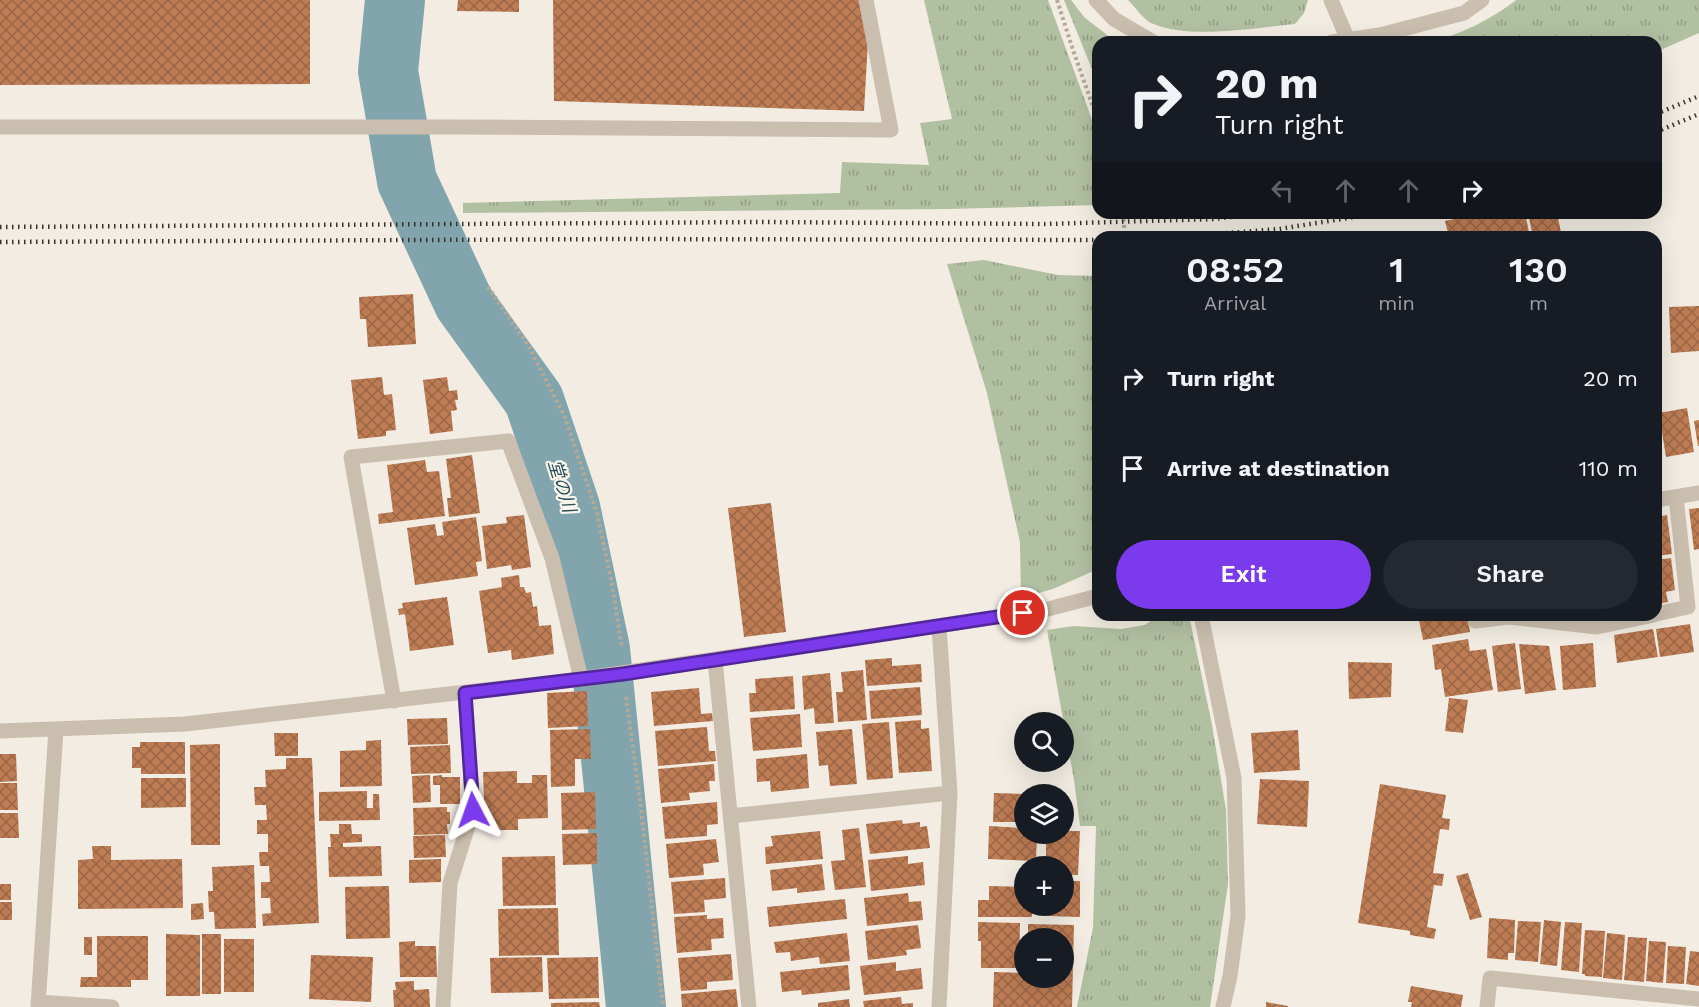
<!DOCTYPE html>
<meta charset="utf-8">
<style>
:root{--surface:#171b24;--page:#242831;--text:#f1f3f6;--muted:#9ea1a6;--accent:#7c3aed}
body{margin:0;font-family:"Work Sans","Noto Sans JP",sans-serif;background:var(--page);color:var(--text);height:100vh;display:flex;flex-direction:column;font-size:22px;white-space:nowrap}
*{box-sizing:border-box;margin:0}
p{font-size:20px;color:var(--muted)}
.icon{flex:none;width:33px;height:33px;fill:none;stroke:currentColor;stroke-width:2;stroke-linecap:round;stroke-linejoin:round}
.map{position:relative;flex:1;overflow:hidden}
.drawer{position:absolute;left:1092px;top:231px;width:570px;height:390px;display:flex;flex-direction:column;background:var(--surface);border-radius:18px;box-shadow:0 6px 24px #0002}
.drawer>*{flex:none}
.hud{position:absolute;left:1092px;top:36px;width:570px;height:183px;border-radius:18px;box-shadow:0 6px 24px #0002;background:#171b24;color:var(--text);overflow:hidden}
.tools{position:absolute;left:1014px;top:712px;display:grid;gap:12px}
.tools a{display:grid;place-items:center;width:60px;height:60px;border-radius:50%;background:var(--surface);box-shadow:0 6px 24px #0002;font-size:30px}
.pin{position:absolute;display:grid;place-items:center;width:51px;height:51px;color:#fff;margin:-26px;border:3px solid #fff;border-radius:50%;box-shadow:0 2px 6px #0007}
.me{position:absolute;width:66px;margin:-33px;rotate:356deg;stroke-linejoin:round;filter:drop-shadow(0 0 4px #0008)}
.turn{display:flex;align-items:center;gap:21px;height:126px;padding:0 24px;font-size:27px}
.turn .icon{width:78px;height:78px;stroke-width:2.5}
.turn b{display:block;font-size:42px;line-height:51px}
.lanes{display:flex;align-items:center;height:57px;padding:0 24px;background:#0003;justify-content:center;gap:30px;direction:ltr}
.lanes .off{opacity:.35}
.eta{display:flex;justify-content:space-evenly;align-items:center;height:102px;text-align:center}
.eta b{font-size:36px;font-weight:600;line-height:42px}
.action{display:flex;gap:12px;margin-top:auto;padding:12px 24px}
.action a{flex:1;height:69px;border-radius:36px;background:var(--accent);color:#fff;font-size:24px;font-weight:600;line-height:69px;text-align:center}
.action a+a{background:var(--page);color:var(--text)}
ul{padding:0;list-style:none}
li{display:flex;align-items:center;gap:18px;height:90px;padding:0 24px}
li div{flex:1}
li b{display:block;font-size:22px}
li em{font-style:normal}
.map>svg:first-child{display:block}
</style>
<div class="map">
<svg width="1699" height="1007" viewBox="0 0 1699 1007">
<defs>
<pattern id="grass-tufts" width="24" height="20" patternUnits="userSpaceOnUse" patternTransform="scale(1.5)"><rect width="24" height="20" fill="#b2c0a2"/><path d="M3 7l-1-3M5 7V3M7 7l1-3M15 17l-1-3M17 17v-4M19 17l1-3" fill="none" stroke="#929d84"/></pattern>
<pattern id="water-rules" width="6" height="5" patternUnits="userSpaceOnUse" patternTransform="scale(1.5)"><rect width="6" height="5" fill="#82a5ad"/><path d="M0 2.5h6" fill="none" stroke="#6b878d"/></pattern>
<pattern id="building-cross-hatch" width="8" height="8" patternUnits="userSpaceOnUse" patternTransform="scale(1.5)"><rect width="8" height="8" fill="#bd7c54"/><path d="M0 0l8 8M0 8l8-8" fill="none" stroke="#9b6646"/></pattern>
</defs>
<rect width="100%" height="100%" fill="#f2ece2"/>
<path fill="url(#grass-tufts)" d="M924 0H1048L1098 136V205L949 209 463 213V203L840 193 842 162 929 165 920 123 952 119Z
M1064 0H1071L1084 17 1116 42H1098V84Z
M1128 0H1308L1304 13 1295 24C1253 28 1190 40 1151 23 1143 19 1135 7 1128 0Z
M1516 0H1699V33L1656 52V42H1431C1461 34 1492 19 1516 0Z
M984 260 1058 275 1098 276V569L1053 589 1021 598 1020 542 987 393 947 264Z
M1159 615H1189L1212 725 1226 810 1228 884 1210 1007H1077L1093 928 1096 826H1080L1074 780 1047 630 1074 626 1121 629 1145 625Z"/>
<path fill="url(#water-rules)" d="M386 0H402L398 94H376Z"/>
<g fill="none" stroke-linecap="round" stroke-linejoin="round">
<path stroke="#82a5ad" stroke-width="60" d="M395 0 388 71 407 181 464 303 534 400 570 507 600 649 636 1007"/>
</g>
<path fill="url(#building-cross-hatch)" d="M0 0H310V84L0 85Z
M458 0H519V12L457 11Z
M553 0H863L869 23 864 111 554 101Z
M1483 213H1525L1530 237H1449L1445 221Z
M1528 213H1557L1562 237H1533Z
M413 294 416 344 368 347 366 319H360L359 297Z
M1656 296H1658L1662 341H1656Z
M1699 306V351L1671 353 1669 307Z
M382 377 384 395 392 394 396 430 386 431V436L358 439 351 380Z
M447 377 449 391 457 390 458 400H455L457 410 451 411 453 431 430 434 423 380Z
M1687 408 1694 452 1666 457 1659 413Z
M1699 420V446H1698L1694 421Z
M472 455 480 513 449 517 447 498H451L446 459Z
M425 460 427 472 439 471 445 516 379 524 378 514 393 512 387 465Z
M771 503 786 632 744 637 728 508Z
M1699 508V549L1694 550 1689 509Z
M524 515 531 567 512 570 511 565 487 569 482 526 507 523 506 517Z
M1667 515 1672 554 1656 556V517Z
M476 517 482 561 476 562 478 576 415 585 407 528 435 524 437 536 444 535 442 522Z
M1671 558 1675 590 1666 592 1668 602 1656 604V560Z
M519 575 520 587H524L526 593 531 592 533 607 537 606 539 626 551 625 554 654 512 660 511 650 488 653 479 591 502 587 501 578Z
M447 597 454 645 410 651 405 614 399 615 398 609 403 608 402 603Z
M1418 615H1467L1470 632 1423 640Z
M1690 624 1694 652 1660 657 1656 629Z
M1653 629 1658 657 1617 663 1614 635Z
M1468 639 1470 651 1486 649 1493 690 1445 697 1441 669 1435 670 1432 645Z
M1515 643 1521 689 1498 692 1492 646Z
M1593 643 1596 687 1563 690 1560 646Z
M1519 644 1549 646 1556 690 1525 694Z
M892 658V666L921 664 922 682 867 686 865 660Z
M1348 662 1392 663 1391 697 1349 699Z
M863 670 867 720 838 722 836 692H843L841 672Z
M830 673 834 723 815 724 814 708 804 710 802 676Z
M793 676 795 709 750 712 749 693H756L755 679Z
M920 687 922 715 871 719 869 691Z
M699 688 701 714 712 713 713 721 654 726 651 692Z
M587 691 588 726 548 728 547 693Z
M1449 698 1468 700 1463 733 1445 731Z
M800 714 802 747 753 751 750 718Z
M447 718 448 744 408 745 407 719Z
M921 720V729L929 728 932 771 899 773 895 722Z
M889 722 893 778 867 780 862 724Z
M707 727 709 751H715L716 761 658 766 655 731Z
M590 729 591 759H575V786L551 787 550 730Z
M852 729 857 784 830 786 828 765 819 766 816 732Z
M1298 730 1300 770 1254 773 1251 733Z
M274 733H298V756H275Z
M381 740 382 786 340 787V751L366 750V741Z
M140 742H185V774H141V768H132V747H140Z
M220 744V845H191L190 745Z
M450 745 451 773 411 774 410 747Z
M0 754H16L17 781 0 782Z
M807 754 809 788 771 792 770 781 757 782 756 759Z
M286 758H312L319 923 263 926 262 914 271 913 270 898H261V882H270L269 866H260L259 852H268V834H257V820H267L266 805H255L254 787H266L265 770 286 769Z
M714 764 715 781H709L710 791 689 793 690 800 661 803 658 769Z
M517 771V783H532V775H547L548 818 518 819V830H485L483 772Z
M430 775 431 802 413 803 412 776Z
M442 775V777H460V804H440V785H433V776Z
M141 778H186V807L141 808Z
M1260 779 1309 781 1307 827 1257 824Z
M0 783H17L18 810H0Z
M1380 784 1446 795 1442 818 1450 819 1449 830 1440 829 1433 873 1444 874 1442 886 1434 885 1427 927 1436 929 1434 939 1410 935V931L1358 923Z
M367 791V808H373V794H379L380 820 319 821V792Z
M595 792 596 829 562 830 561 793Z
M994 793 1024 794V822H993Z
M717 802 718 824 707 825V836L665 839 662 807Z
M447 807V812H450V824H447L448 834 414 835 413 808Z
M0 813H18L19 838H0Z
M902 820 903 824 920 822V827L927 826 930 848 870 854 866 824Z
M339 824H351L352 834H362V842L343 843V847L381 846 382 876 329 877 328 847H331L330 834H339Z
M989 826 1024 828V834H1037L1036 861 988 859Z
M859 828 866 887 835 890 831 861 845 860 842 830Z
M820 831 823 859 766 864 765 847 773 846 771 836Z
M1064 831H1080L1078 875H1064V867H1046V834H1064Z
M597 833V864L563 865 562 834Z
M445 835 446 857 414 858 413 836Z
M716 839 719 862 703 864 704 875 669 878 666 844Z
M92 846H111V860L182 859 183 908 78 909V860L93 859Z
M555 856 556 905 503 906 502 857Z
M908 856V864L923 862 925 885 871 891 868 860Z
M441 859V882L409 883V860Z
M822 864 825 890 797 893V888L772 891 770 870Z
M254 865 256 928 215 929 214 912H209L208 891H213L212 867Z
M1468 873 1482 917 1470 920 1456 876Z
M725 878 726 898 704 900 705 912 674 914 671 882Z
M1064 881H1080V917L1047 916V906H1064Z
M0 884H11V900H0Z
M389 886 390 938 346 939 345 887Z
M989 886 1024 887V906H1032V917H978V900H989Z
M908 893 909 902 921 901 923 920 867 926 864 898Z
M845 899 847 919 769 927 767 907Z
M0 902H12V920H0Z
M203 903 204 919 191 920V904Z
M558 908 559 955 499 956 498 909Z
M707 915V919L723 918 724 938 711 939 712 950 677 953 674 917Z
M1489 918 1515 920 1514 953H1508V960L1487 958Z
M1544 920 1561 922 1557 966 1540 964Z
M1518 921 1541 922 1538 962 1515 960Z
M978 922 1020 923 1019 968H981V941H978Z
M1565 922 1582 923 1579 972 1561 970Z
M1028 924 1074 925 1072 1007H993L994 972 1024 973V978H1064V939H1028Z
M918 925 921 948 906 950 907 955 868 960 865 931Z
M1585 930 1605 931 1602 977 1585 976V974H1582Z
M847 933 850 961 820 964 819 957 791 961 790 952 776 953 774 942Z
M1607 933 1625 935 1622 980 1603 978Z
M166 934 200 935V996H166Z
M202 934H221V994H202Z
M97 936H148V980H131V987H80L81 977H97Z
M84 937H92V955H84Z
M1628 937 1647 938 1644 982 1624 980Z
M224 939H254V992H224Z
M415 941V946H436L437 977H400L399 942Z
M1649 941 1666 942 1663 983 1646 981Z
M1668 946 1686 947 1684 984 1666 983Z
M1690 951 1699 952V986L1686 984Z
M731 954 733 980 707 982V989L681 991 678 958Z
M311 955 373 957 371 1002 309 999Z
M542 957 543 992 491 993 490 958Z
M598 957 599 998 549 999 547 958Z
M896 962V971L921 968 923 989 864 995 860 966Z
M848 965 850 990 802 995 801 990 782 992 780 972Z
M414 981V990L429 989 430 1007H394L393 990H396L395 982Z
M1411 986 1463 995 1461 1007H1411L1412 1002H1408Z
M736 989 738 1007H682L681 994Z
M901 997 902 1004 913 1003V1007H864L863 1001Z
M849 999 850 1007H818V1003Z
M599 1002 600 1007H551V1003Z
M1266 1002 1288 1006V1007H1266Z"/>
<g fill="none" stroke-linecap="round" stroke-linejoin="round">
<path stroke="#b5a998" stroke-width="4" stroke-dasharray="3 3" stroke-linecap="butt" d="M1057 0 1073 50 1098 121
M1123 213 1125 237
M488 287 528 345 564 415 597 513 611 579 622 648
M626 697 641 808 663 1007"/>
<path stroke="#cabeae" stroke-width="15" d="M1096 0 1114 19 1153 42
M1331 0 1348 40
M1332 42 1380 35 1464 13 1482 0
M0 127H457L891 130 866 0
M1656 500 1699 493
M1656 614 1688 607 1676 497
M1201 615 1234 778 1238 916 1230 976 1223 1007
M1474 615 1475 621 1509 617 1597 627 1654 615
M939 626 950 793 939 1007
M715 660 749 1007
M394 701 351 457 508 441 552 558 581 679
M0 731 185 724 581 679 1044 610 1098 596
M730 816 950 793
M38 1002 112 1007
M38 1007 56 729
M443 1007 450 883 473 810 465 693
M1487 1007 1490 978 1699 999"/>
<path stroke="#39322c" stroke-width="4.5" stroke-dasharray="1.5 4.5" stroke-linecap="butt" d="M1656 114 1699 96
M1656 132 1699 114
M0 227 762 222 1045 224 1213 219 1266 213
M1178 237 1279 229 1379 213
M0 242 624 239 1098 240"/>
</g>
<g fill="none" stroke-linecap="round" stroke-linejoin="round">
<g stroke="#51269a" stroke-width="15">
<path id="route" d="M473 810 465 693 623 674 1023 613"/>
</g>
<use href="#route" stroke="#7c3aed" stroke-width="10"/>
</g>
<g text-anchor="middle" stroke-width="4.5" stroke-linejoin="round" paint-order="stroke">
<g font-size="18" font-style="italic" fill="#244d58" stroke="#faf6ee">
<text transform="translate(562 486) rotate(73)" y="6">堂の川</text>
</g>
</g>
</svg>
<div class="tools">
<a><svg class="icon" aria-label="search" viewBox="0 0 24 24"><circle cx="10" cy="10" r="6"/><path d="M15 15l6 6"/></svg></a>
<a><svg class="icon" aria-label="layers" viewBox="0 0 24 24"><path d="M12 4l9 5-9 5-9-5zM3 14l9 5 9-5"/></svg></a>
<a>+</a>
<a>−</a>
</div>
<div class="pin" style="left:1023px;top:613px;background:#d93025"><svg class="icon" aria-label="arrive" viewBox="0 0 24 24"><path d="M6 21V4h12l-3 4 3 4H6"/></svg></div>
<svg class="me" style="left:473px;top:810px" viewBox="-20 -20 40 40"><path d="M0-17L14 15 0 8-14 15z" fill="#7c3aed" stroke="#fff" stroke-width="4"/></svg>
<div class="hud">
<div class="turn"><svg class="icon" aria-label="right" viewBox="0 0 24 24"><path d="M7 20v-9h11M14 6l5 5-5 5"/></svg><div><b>20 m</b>Turn right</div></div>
<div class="lanes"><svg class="icon off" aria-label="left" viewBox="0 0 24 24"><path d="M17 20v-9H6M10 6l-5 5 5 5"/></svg><svg class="icon off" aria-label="ahead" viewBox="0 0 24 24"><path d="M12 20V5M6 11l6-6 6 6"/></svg><svg class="icon off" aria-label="ahead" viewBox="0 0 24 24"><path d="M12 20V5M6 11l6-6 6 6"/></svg><svg class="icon" aria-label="right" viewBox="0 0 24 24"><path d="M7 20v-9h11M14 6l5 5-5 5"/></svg></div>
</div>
<section class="drawer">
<div class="eta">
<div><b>08:52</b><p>Arrival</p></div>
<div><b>1</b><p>min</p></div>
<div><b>130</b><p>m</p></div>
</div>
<ul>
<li><svg class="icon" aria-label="right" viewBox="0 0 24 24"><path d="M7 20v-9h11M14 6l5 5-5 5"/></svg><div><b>Turn right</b></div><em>20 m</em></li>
<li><svg class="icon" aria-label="arrive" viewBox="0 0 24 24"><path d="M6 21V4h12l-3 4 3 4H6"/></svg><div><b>Arrive at destination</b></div><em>110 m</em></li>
</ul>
<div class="action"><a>Exit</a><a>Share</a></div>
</section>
</div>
